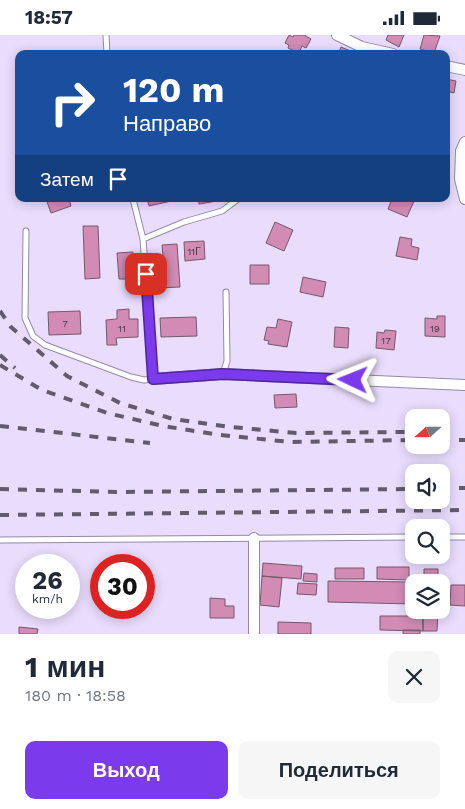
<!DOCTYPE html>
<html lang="ru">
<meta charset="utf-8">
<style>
:root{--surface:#fff;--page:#f6f6f7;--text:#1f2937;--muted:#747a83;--accent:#7c3aed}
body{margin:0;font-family:"Work Sans",sans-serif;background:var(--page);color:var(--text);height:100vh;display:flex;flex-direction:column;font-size:19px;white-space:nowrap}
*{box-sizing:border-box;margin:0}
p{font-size:16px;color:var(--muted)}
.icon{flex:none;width:28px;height:28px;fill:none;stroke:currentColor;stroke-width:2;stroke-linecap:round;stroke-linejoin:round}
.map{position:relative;height:599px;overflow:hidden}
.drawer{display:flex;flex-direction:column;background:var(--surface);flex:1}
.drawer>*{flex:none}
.hud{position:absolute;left:15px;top:15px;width:435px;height:152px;border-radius:10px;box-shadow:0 2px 12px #0003;background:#1a4fa0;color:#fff;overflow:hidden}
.needle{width:32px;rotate:249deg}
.buttons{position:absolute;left:405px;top:374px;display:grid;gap:10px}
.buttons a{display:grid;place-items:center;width:45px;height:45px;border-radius:10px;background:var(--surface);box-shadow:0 2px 12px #0003;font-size:25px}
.speed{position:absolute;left:15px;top:519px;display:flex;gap:10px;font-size:25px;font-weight:700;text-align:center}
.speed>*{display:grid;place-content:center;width:65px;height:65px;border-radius:50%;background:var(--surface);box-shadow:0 2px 12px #0003;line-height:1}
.speed small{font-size:12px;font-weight:400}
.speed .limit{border:8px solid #d22;background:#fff;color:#111}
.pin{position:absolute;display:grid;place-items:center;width:42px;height:42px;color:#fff;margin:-21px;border-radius:10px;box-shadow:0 2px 8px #0006}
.me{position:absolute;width:55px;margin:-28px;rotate:272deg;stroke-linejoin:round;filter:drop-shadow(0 0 4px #0008)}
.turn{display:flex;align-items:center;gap:18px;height:105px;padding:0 25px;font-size:22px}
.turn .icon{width:65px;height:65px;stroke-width:2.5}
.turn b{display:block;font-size:35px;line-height:42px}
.then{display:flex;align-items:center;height:48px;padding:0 25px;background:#0003;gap:10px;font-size:19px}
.round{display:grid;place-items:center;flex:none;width:52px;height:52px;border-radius:10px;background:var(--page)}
.headline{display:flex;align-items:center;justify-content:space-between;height:85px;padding:0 25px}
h1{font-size:30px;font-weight:700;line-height:38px}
.button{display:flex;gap:10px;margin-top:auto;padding:10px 25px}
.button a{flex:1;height:58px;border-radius:10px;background:var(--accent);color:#fff;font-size:20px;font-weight:700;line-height:58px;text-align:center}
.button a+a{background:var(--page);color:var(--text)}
.status{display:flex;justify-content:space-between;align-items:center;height:35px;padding:0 25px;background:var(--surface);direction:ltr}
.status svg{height:14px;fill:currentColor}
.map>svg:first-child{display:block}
</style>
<div class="status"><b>18:57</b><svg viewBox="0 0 49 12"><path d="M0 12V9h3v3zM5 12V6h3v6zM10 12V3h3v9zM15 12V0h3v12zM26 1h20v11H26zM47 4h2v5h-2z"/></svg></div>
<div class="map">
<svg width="465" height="599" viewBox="0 0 465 599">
<rect width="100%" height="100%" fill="#e9dcfd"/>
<path fill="#d18bb5" stroke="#755869" d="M289 0 293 2 294 0H304L311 4 306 13 302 11 299 18 288 13 289 10 285 8Z
M388 0H404L399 12 386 5Z
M424 0 440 1 434 18 420 14Z
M341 12 358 19H338Z
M446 44 456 46 454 58 446 56Z
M46 164H69L71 171 51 178Z
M147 164H180L149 171Z
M199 164H222L223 165 199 169Z
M392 164H408L414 166 407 182 388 174Z
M275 187 293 195 284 216 266 208Z
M83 191H98L100 243 85 244Z
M400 202 412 204 411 211 419 213 417 225 396 221Z
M204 206 205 224 185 226 184 207Z
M177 209 180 252 159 253 157 232H164L162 210Z
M133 217 134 244H119L117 218Z
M250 230H269V249H250Z
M303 242 326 247 323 262 300 257Z
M129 274V284H138V302L116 303 117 310H107L106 285 117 284V275Z
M80 276 81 299 49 300 48 277Z
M437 281H445V302L425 301V283L437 284Z
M196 282 197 301 161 302 160 283Z
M278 284 292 287 287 312 268 309 269 306 264 305 267 292 276 293Z
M335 292 349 293 348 313 334 312Z
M385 295 396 296 394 315 376 313 377 297 384 298Z
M296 359 297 372 275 373 274 360Z
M263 528 302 531 301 544 262 541Z
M377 532H409V545L377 544Z
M335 533H364V544H335Z
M424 534H438V548H424Z
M304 538 317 539V547L303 546Z
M262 541 282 543 279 572 260 570Z
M328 546 413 547V569L328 567Z
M298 548 317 549 316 560 297 559Z
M451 550H465V571L450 570Z
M210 563 225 564V571H234V583H210Z
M423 575H438L437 596H423Z
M380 581H423V596L380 595Z
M278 587 311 588V599H278Z
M19 592 38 594 37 599H19Z
M403 595H420V599H403Z"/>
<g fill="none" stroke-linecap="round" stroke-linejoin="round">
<g stroke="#9589a7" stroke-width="7">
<path id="lane" d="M106 0 107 19
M26 196 25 283 33 301 45 310 131 342 144 345 153 344 143 204 133 164
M143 204 184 187 222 176 238 164
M223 339 227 326 226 257
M441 502H465
M0 505 414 502"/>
</g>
<g stroke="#9589a7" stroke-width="12">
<path id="street" d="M337 0 362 12 393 19
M446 31 465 35
M465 107 461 116 460 144 465 164
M153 344 223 339 465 350
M254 503V599"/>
</g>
<use href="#lane" stroke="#fff" stroke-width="5"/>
<use href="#street" stroke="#fff" stroke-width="10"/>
<path stroke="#625a6d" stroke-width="4" stroke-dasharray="9 9" stroke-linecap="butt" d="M0 276 11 292 67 341 120 368 173 384 231 392 296 398 408 397
M0 320 15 333
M0 330 42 355 107 378 163 391 220 400 291 407 414 405
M0 391 150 408
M441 405H465
M441 453H465
M0 454 116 457 414 454
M0 480 465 475"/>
</g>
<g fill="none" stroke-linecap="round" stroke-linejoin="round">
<g stroke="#51269a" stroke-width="12">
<path id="route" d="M146 239 153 344 223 339 353 345"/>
</g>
<use href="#route" stroke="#7c3aed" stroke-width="9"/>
</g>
<g text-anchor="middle" stroke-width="5" stroke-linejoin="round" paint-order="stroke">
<g font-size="10" fill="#4b3648">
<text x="194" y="220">11Г</text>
<text x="65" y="292">7</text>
<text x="122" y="297">11</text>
<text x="435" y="297">19</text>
<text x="386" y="309">17</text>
</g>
</g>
</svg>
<div class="buttons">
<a><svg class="needle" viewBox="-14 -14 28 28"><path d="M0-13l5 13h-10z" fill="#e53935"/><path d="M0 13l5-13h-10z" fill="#747a83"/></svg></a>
<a><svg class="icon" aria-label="sound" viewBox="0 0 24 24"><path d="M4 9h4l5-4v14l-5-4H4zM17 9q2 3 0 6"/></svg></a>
<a><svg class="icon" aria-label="search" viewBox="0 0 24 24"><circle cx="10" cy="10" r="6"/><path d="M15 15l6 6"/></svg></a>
<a><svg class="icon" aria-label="layers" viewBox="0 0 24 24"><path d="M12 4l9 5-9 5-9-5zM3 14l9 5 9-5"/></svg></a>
</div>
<div class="speed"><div>26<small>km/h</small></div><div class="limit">30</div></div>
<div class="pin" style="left:146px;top:239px;background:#d93025"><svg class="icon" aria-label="arrive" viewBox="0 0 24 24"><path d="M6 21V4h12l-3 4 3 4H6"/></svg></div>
<svg class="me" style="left:353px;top:345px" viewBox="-20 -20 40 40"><path d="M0-17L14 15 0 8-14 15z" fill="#7c3aed" stroke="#fff" stroke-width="4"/></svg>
<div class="hud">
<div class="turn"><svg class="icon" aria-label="right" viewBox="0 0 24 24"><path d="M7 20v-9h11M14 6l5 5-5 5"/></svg><div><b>120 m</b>Направо</div></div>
<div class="then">Затем<svg class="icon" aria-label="arrive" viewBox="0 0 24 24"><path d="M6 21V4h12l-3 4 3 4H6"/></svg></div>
</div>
</div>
<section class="drawer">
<div class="headline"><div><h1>1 мин</h1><p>180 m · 18:58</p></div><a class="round"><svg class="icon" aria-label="close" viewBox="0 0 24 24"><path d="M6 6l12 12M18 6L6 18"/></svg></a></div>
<div class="button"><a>Выход</a><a>Поделиться</a></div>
</section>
